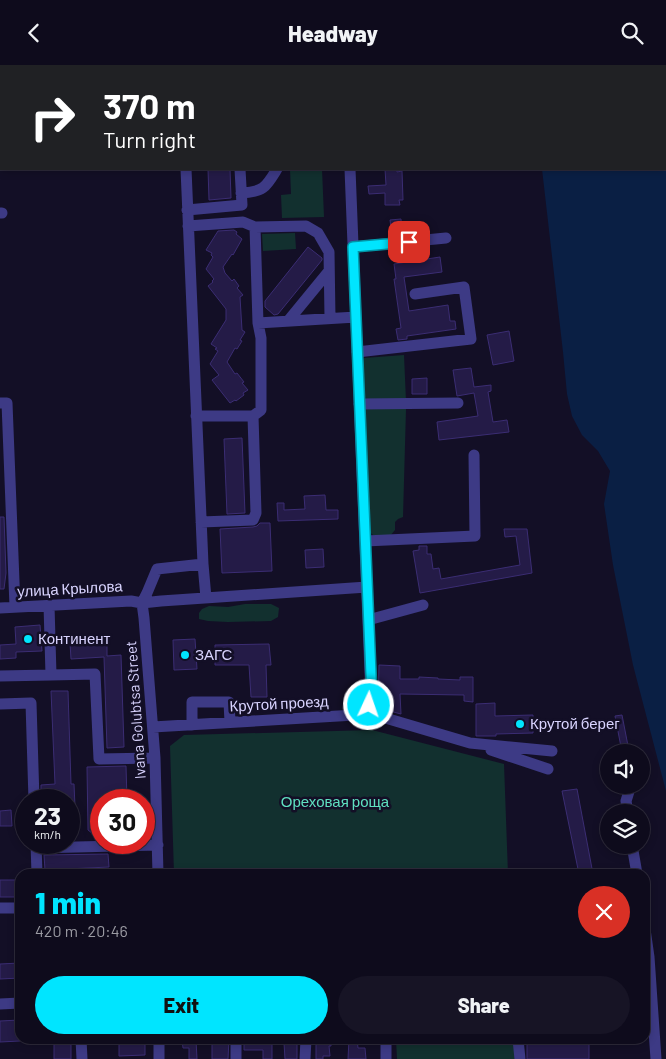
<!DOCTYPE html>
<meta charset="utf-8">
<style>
:root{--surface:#0e0b1c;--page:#171425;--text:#f1f3f6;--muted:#9b9ba3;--line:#2e2b3b;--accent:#00e5ff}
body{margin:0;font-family:Barlow,sans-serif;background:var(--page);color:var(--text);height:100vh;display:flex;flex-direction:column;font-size:19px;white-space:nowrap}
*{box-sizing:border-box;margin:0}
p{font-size:16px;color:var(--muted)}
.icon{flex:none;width:28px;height:28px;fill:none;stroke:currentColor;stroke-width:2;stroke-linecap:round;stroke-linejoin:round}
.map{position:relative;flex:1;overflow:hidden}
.side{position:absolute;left:15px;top:804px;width:635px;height:175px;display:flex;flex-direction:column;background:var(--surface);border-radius:15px;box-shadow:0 2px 8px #0003,0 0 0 1px var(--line)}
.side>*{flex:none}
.top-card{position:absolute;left:0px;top:0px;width:666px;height:105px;box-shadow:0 2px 8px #0003,0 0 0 1px var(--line);background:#202124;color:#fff;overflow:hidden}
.fabs{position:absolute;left:600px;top:679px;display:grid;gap:10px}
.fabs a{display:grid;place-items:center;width:50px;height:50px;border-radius:50%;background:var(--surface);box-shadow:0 2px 8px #0003,0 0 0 1px var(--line);font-size:25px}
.speed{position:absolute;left:15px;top:724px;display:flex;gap:10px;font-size:25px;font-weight:700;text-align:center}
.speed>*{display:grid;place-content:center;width:65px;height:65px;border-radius:50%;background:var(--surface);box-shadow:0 2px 8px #0003,0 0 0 1px var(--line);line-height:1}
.speed small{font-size:12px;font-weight:400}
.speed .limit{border:8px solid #d22;background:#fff;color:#111}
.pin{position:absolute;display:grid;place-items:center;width:42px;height:42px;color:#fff;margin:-21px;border-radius:10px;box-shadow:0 2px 8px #0006}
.me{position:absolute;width:55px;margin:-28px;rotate:3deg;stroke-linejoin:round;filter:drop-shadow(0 0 4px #0008)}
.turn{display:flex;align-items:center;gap:18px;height:105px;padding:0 20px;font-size:22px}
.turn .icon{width:65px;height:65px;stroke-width:2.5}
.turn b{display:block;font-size:35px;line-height:42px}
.round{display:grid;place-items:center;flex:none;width:52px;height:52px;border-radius:26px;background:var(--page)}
.overview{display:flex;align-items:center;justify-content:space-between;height:85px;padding:0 20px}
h1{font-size:30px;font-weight:800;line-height:38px;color:var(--accent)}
.primary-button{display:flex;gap:10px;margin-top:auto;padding:10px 20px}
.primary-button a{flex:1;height:58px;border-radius:30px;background:var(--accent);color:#111;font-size:20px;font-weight:800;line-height:58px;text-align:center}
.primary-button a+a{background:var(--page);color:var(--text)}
header{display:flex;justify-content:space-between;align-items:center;height:65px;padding:0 20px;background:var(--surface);font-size:22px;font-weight:800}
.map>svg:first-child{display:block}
</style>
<header><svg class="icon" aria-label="back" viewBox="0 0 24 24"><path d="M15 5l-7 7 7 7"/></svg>Headway<svg class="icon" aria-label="search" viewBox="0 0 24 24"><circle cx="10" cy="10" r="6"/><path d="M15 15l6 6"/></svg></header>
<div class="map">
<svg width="666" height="994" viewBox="0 0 666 994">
<rect width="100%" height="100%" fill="#130f26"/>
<path fill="#12302f" d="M290 104H322L324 152 282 153 281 130 291 129Z
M295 168 296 184 263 186 262 169Z
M404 290 406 336H368L364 331 362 300 364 293Z
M367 343 406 344 403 452 398 454 395 457V465L390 471 373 470 368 465 364 345Z
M245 539H271L279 543 278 552 271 556 228 557 208 556 199 554V548L202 544 209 541 228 542Z
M372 665 504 699 508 809H174L170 681 184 670Z
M396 974H514L515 994H397Z"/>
<path fill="#0a1f44" d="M530 0H666V726L633 600 613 500 604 439 610 406 598 386 582 370 572 351 567 329 563 287 542 104H665V1H530Z"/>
<path fill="#241b47" stroke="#3b2d73" d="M208 104H230L231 133 209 135Z
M385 104H397V107L402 106 403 135H399L400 140H385V128L369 129 368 121 386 120Z
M401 154 402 170 392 171 390 155Z
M234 165 237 167 236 169 242 174 233 190 232 189 223 202 225 208 232 216 234 214 239 221 237 223 243 230 240 232 242 265 245 267 240 275 242 276 237 284 235 283 227 297 235 309 237 308 244 317 242 318 248 325 243 328 244 330 236 336 235 335 230 338 212 315 219 310 210 299 218 286 215 284 217 283 211 279 226 255V244L208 221 213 217 212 216 214 214 206 204 213 192 211 190 212 188 206 185 218 166Z
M308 182 322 193V195L278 249 274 250 265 242V236Z
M440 192 442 207 404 212 409 246 448 240 450 256H455L456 264 407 271V274L398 275 396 264 401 263 394 214H396L394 199Z
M509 266 514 296 493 300 487 270Z
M471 303 474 322 491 320V326L488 327 493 357 507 355 509 367 439 375 437 357 478 351 474 328 457 331 453 305Z
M427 313V329H412V314Z
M242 373 245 448 227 449 224 374Z
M325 430 326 445H338V454L278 456 277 438H284V445L305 444 304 431Z
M0 452H4L6 508 4 524H0Z
M260 458H270L272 506 222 508 220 464 253 462 257 461Z
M504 464H527L532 508 420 528 413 486 419 485V481H427V489H431L433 504 439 503 441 514 520 500 516 471 505 472Z
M323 484 324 502 306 503 305 485Z
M40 560 42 586 16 587V593L0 594V580L16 579 15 562Z
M195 574 197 604 174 605 173 575Z
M107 577V591L121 590 124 682 107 683 104 592 71 594 70 578Z
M269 579 271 600H266L267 632H251L249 600H215V580Z
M379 600 400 601V614H419V612L438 613V614L460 615V612H473V637L464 636V630L400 629 401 649 378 643Z
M51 626H68L71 719H74L76 765H69V735H41V720L55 719Z
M495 638V651L533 650V668L496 669V671H476V639Z
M622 650 629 686 622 687 615 651Z
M126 701 127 735H101V768L93 769 88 765 87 702Z
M577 724 593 809H579L562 726Z
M11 745 12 761H0V746Z
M108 789 109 802 45 805 44 790Z
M0 815H20V832H0Z
M20 898V913L0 914V899Z
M20 955V976L0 977V956Z
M54 974H71V994H54Z
M212 974H229L228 994H212Z
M244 974H270V978H272V994H263V985H244Z
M288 974H297V994H285L284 978 288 977Z
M316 974H331V981H329L330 991H323V994H316Z
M349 974H357L358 983H365L366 994H348Z
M589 974V994H527V975Z
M182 975H196L197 994H189V983H183Z
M119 978H145V990L119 991Z"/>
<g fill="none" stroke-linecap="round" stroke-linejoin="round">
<path stroke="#3d3a85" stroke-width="11" d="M182 0V1
M236 0V1
M346 0V1
M286 1V0
M350 104 371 633 369 640 365 647
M241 128C264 127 266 122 277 104
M187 145 242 140 240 104
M0 148H2
M188 161 243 157 255 162 306 161 318 168 329 187 330 253
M255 162 258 258 356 252
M353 182 446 173
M288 256 329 206
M357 287 471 274 464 222 415 229
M0 338H7L15 542
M359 339 458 338
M196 351H253L261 345V273L258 258
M201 457 253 455 256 448 253 351
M365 476 475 471 474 390
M203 499 206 533
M142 538 147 528 157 504 203 499 186 104
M142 538 144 553 155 693 158 809
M49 540 51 610 95 609 99 694 155 693
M0 543 131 536 142 538 161 536 367 522
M368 555 423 540
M0 611 51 610
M0 639 31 638 34 735
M192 660V637H229L230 657
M153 662 355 650 365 647 470 678 552 686
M491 685 548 704
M628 748 626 736 631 720
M36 778 37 809
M632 780 637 809
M36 783 158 780
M0 843H20
M645 864 649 892 656 994
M0 939 20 938
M81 974 82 994
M159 974V994
M236 974V994
M518 974 520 994
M305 994 306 974
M386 994V974"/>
</g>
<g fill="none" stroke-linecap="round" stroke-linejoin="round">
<g stroke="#0095a6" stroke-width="12">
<path id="route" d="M369 640 372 633 353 182 409 177"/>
</g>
<use href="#route" stroke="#00e5ff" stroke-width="9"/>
</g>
<g fill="#00e5ff" stroke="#130f26" stroke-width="2">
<circle cx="28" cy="574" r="5"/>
<circle cx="185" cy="590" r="5"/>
<circle cx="520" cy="659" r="5"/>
</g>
<g text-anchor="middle" stroke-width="5" stroke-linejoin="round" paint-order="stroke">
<g font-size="15" fill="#d9d4ff" stroke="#130f26">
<text transform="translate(70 524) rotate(-3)" y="5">улица Крылова</text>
<text transform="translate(279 639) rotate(-3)" y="5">Крутой проезд</text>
<text transform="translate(136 645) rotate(-94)" y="5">Ivana Golubtsa Street</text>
</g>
<g font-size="15" fill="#d9d4ff" stroke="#130f26" text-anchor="start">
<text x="38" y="579">Континент</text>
<text x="195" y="595">ЗАГС</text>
<text x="530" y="664">Крутой берег</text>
</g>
<g font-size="15" fill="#5fe0c0" stroke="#130f26">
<text x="335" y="742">Ореховая роща</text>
</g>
</g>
</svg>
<div class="fabs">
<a><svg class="icon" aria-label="sound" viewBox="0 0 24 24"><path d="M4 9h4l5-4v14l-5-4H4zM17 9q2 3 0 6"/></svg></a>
<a><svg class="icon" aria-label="layers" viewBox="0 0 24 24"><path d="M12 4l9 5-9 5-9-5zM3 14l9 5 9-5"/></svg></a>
</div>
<div class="speed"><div>23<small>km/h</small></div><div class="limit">30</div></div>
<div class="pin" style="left:409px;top:177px;background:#d93025"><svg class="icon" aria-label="arrive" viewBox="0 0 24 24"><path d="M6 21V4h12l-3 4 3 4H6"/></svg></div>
<svg class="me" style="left:369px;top:640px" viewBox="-20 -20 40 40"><circle r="17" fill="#00e5ff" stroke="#fff" stroke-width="3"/><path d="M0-11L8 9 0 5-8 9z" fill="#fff"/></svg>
<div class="top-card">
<div class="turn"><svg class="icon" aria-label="right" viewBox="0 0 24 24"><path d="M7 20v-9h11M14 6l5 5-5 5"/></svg><div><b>370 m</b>Turn right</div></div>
</div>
<section class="side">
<div class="overview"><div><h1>1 min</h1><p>420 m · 20:46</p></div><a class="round" style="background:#d93025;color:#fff"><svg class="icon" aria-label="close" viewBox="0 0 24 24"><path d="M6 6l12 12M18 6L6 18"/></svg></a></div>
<div class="primary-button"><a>Exit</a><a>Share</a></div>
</section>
</div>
